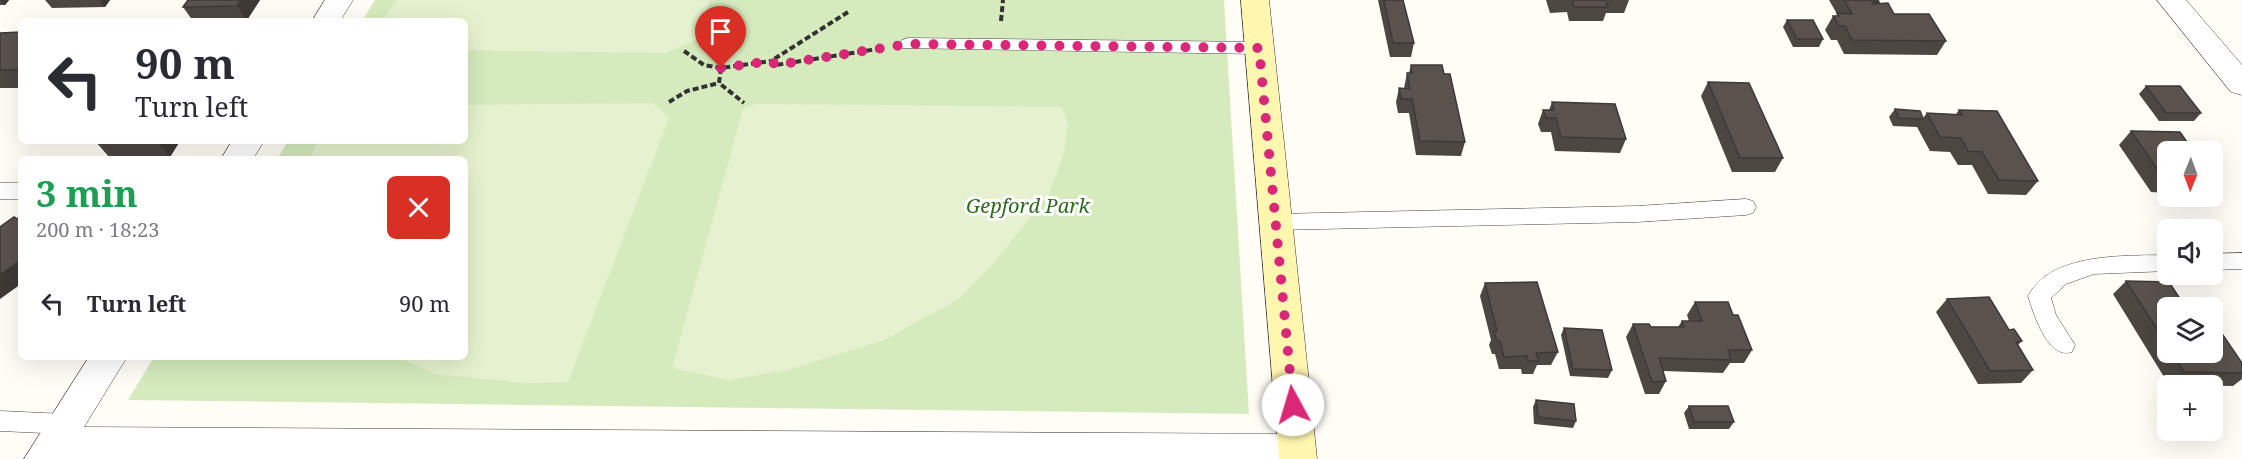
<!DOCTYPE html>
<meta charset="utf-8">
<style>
:root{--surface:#fff;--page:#f2f2f3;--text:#2b2b33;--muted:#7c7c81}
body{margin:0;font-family:"Noto Serif",serif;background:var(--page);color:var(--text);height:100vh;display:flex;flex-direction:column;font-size:22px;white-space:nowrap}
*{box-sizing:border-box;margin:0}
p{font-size:20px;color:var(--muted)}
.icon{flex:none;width:33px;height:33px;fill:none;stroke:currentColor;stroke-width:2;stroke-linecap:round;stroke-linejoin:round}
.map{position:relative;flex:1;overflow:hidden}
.details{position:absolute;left:18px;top:156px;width:450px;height:204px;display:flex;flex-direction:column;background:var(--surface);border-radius:9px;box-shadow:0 6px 24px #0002}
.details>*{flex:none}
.guide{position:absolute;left:18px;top:18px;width:450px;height:126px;border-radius:9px;box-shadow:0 6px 24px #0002;background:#fff;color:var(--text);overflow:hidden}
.needle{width:39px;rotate:181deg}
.fabs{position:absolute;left:2157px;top:141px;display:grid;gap:12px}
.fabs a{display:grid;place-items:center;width:66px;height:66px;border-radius:9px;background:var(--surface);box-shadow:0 6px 24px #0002;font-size:30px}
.pin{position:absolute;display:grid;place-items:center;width:51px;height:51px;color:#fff;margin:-62px -26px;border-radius:50% 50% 50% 0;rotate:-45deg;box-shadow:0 0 6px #0007}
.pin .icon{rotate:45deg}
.me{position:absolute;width:66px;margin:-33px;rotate:354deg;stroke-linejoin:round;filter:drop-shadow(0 0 4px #0008)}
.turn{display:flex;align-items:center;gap:21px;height:126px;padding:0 18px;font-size:27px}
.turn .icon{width:78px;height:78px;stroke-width:2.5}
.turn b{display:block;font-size:42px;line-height:51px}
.round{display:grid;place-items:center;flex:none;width:63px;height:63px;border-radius:9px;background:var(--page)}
.headline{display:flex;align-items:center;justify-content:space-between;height:102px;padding:0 18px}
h1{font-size:36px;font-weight:700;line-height:45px;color:#1e9e55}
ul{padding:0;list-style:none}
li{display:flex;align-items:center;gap:18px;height:90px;padding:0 18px}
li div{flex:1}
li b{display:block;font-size:22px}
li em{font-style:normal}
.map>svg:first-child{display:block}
</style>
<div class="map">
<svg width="2242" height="459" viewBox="0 0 2242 459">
<rect width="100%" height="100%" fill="#fffdf5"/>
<path fill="#d5ebbd" d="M375 0H1224L1249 414 128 400 154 357H465V159H277L288 141H465V21H362Z"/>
<path fill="#e6f2cf" d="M397 0H710L698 39 666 53 465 50V21H382Z
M653 103 669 118 568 382 524 383 435 374 398 357H465V159H309L318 141H465V105Z
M755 104 1062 107 1068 125 1064 153 1049 194 993 264 959 299 884 340 788 370 728 380 672 368 743 109Z"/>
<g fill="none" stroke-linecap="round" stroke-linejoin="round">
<g stroke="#444" stroke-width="1">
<path id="lane" d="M908 38 1259 42 1266 44 1268 48 1266 52 1259 54 902 48 899 44 902 40Z
M0 183H21V199H0Z
M1746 199 1753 201 1756 207 1753 213 1746 215 1637 222 1276 230 1269 228 1266 222 1269 216 1276 214 1637 206Z
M2242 253V269L2212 270V254Z
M2168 255V271L2094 274 2066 284 2051 298 2056 315 2075 345 2072 352C2048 360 2034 315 2028 296 2051 252 2125 256 2168 255Z
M0 411 66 414 74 417 78 424 74 431 66 434 0 431Z"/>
</g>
<g stroke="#444" stroke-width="1">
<path id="street" d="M325 0H353L340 21H312Z
M2157 0H2186L2242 65V95L2231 92Z
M232 141H264L253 159H221Z
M89 357H127L84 427 1297 434 1310 439 1316 451 1312 459H24Z"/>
</g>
<g stroke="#333" stroke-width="1">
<path id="secondary" d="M1241 0H1269L1317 459H1279Z"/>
</g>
<path stroke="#333" stroke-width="4" stroke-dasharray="6 3" stroke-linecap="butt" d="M848 12 771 61 776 65 884 48
M1001 21 1003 0
M684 51 704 65 721 68 771 61
M721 68 719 83 744 103
M669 102 687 91 719 83"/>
<use href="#lane" fill="#fff" fill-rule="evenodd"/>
<use href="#street" fill="#fff" fill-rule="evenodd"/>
<use href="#secondary" fill="#fff6b0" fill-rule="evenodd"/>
</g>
<path fill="#4d4742" d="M0 0H9L5 5H0Z
M45 0H110L105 7 52 8Z
M260 0 247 20 193 21 183 7Z
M1378 0H1403L1414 43 1411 57H1390Z
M1546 0H1629L1624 13H1606L1603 21H1569L1567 12 1550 13Z
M1829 0H1878L1879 2 1878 4 1894 14 1946 41 1937 55 1844 54 1837 40H1831L1825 30 1833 16H1836L1837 14Z
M1787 20 1823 39 1819 47H1793L1783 27Z
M21 32V88H0V33Z
M1411 65 1444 74 1465 142 1461 156 1416 155 1409 113H1398L1396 102 1399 88H1404L1407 73H1409Z
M1708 82 1783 158 1775 172H1732L1701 96Z
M2146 86 2201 113 2194 121H2159L2139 94Z
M1552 102 1626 139 1620 153 1555 151 1551 132H1541L1538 124 1543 110H1549Z
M1895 109 1923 118 1927 113 1956 114 1959 110 2038 181 2026 195 1988 194 1972 165H1958L1950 152 1930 151 1917 127 1893 126 1889 117Z
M2131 131 2168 152V193L2151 192 2119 145Z
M95 141H180L170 157 110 158Z
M2126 281 2168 308V352H2212L2242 363V379L2233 386 2169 385 2113 294Z
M1485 283 1558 352 1551 365H1537L1533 374H1522L1521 369H1499L1495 354H1492L1489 345 1491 340 1480 296Z
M1947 299 2009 330 2022 341 2018 345 2033 370 2021 383 1978 384 1936 312Z
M1695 302 1733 315 1752 350 1744 363H1730L1723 373 1663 371 1666 381 1659 394H1645L1626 337 1633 324 1651 327H1678L1682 321H1689L1687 315Z
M1564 328 1612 370 1608 378 1570 376 1561 335Z
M1536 400 1576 421 1573 428 1534 424 1533 407Z
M1689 406 1734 422 1729 429H1689L1684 413Z"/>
<path fill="#3f3936" d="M0 0H9L5 5Z
M99 0H110L105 7Z
M241 0H260L247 20 237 6Z
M156 141H180L170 157Z
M21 260V284L0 299V275Z"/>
<path fill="#5a524d" stroke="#3f3936" stroke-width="1.5" d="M188 0H241L237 6 183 7Z
M1384 0H1403L1414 43H1393Z
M1572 0H1605L1608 7H1574Z
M1844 0H1878L1879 2H1872L1873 4 1888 3 1894 14H1929L1946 41 1852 40 1845 26H1839L1833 16H1839L1837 13 1852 14Z
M1787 20H1813L1823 39H1797Z
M21 32V70H0V33Z
M1411 65H1442L1444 74H1450L1465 142 1420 141 1412 99H1401L1399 88 1410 89 1407 73H1412Z
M1708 82 1749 83 1783 158H1740Z
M2146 86H2180L2201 113H2166Z
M1552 102 1615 104 1626 139 1561 137 1556 118H1546L1543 110H1554Z
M1895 109 1920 111 1923 118 1922 119 1899 118Z
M1959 110 1997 111 2038 181 1999 180 1982 152 1968 151 1961 138 1940 137 1927 113 1962 115Z
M2131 131 2180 132 2194 152H2168V179H2164Z
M14 217 21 221V260L0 275V227Z
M2126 281 2169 282 2186 308H2168V346Z
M1537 282 1558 352 1536 353 1539 361H1528L1527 356 1504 357 1500 341H1497L1494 332 1497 331 1485 283Z
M1989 297 2009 330 2014 329 2022 341 2016 342 2033 370 1990 371 1947 299Z
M1695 302H1728L1733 315H1738L1752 350H1728L1731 360 1659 358 1666 381 1652 382 1633 324H1649L1651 327H1684L1682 321H1702Z
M2212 319 2242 363V373L2184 372 2171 352H2212Z
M1564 328 1602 330 1612 370 1573 369Z
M1536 400 1574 404 1576 421 1538 417Z
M1689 406H1728L1734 422H1694Z"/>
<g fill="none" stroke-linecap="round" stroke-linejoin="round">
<path stroke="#db2777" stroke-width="10" stroke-dasharray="0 18" d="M721 68 771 61 776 65 908 44 1259 48 1293 405"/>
</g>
<g text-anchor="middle" stroke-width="6" stroke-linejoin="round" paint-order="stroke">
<g font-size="20" font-style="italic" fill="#2f6b1f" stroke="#fff">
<text x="1028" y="213">Gepford Park</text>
</g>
</g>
</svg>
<div class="fabs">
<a><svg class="needle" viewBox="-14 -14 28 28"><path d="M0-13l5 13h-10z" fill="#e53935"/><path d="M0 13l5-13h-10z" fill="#7c7c81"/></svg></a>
<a><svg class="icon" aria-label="sound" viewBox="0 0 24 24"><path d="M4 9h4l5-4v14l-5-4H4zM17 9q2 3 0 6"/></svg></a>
<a><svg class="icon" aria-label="layers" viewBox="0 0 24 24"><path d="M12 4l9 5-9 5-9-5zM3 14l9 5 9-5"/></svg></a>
<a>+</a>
</div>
<div class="pin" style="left:721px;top:68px;background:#d93025"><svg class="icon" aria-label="arrive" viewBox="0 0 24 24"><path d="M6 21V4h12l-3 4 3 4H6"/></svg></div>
<svg class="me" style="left:1293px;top:405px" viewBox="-20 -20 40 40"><circle r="19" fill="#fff"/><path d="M0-13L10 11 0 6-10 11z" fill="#db2777"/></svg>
<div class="guide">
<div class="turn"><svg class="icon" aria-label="left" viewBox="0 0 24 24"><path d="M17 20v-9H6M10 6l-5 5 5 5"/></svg><div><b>90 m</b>Turn left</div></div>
</div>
<section class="details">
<div class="headline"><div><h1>3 min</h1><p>200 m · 18:23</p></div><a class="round" style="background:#d93025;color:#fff"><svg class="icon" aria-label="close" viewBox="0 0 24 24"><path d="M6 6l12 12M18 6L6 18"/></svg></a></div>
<ul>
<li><svg class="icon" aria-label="left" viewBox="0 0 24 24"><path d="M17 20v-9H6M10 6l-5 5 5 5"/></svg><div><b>Turn left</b></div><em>90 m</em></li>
</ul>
</section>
</div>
